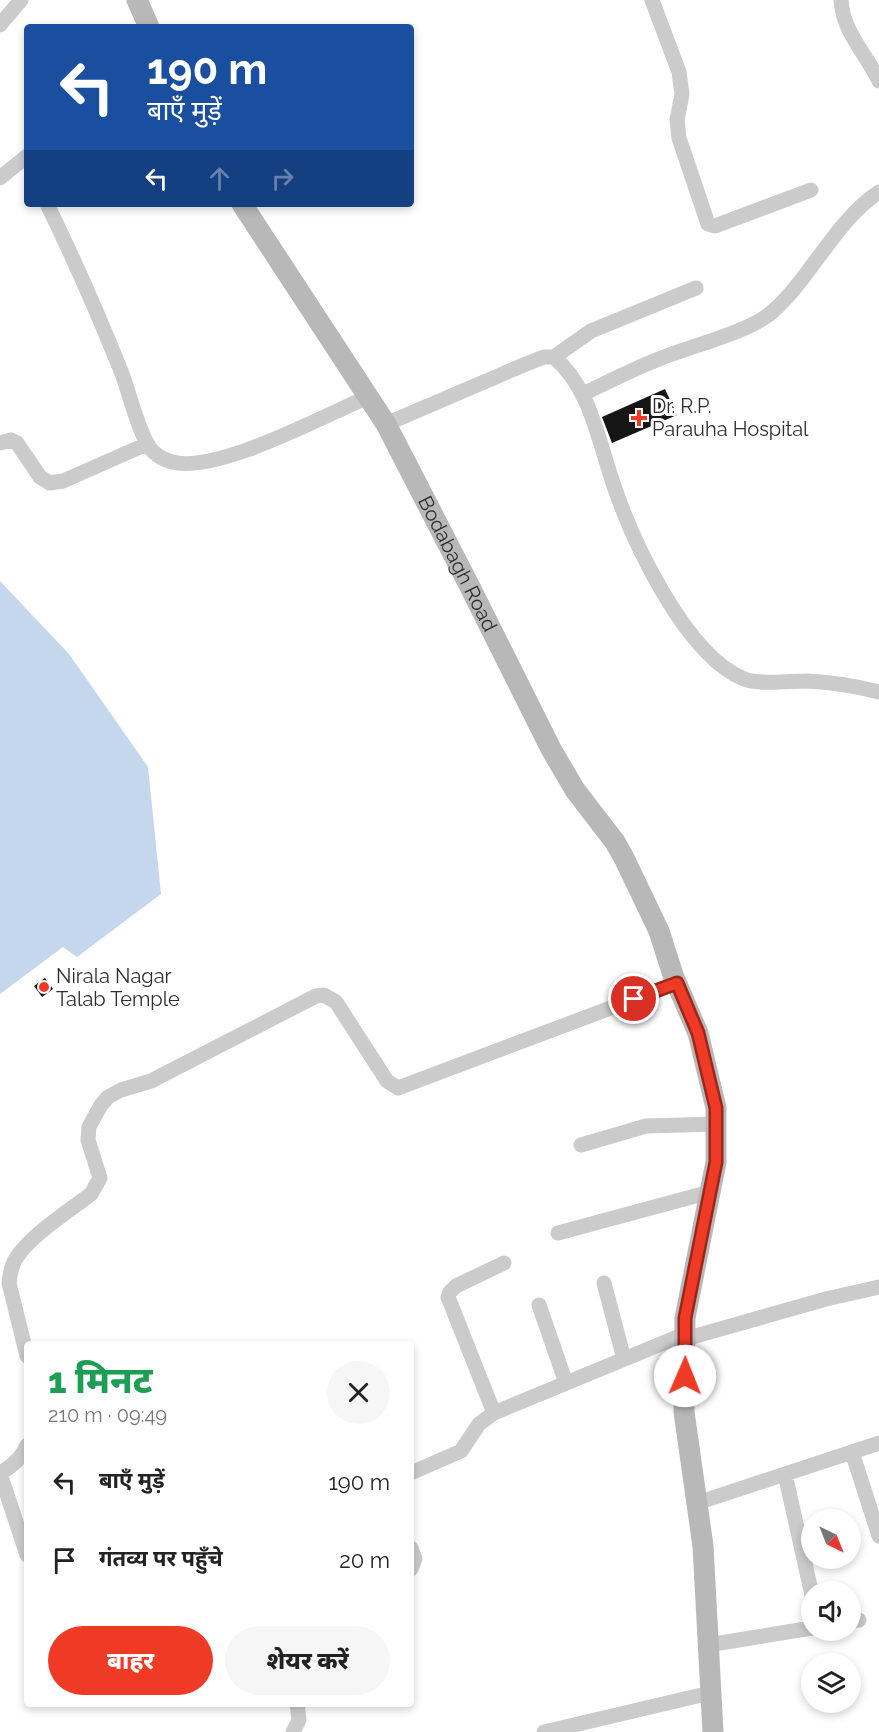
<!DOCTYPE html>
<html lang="hi">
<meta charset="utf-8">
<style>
:root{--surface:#fff;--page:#f6f6f6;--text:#222;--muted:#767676;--accent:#ef3a26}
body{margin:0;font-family:Raleway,"Noto Sans Devanagari",sans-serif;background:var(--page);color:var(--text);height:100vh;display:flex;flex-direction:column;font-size:22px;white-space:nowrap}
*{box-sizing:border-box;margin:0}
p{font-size:20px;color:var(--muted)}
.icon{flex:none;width:33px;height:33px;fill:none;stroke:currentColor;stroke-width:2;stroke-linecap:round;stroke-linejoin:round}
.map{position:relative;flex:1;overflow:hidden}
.drawer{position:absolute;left:24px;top:1341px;width:390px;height:366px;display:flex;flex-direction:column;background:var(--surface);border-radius:6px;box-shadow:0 3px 9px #0003}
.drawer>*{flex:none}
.guide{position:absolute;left:24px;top:24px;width:390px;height:183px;border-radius:6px;box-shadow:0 3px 9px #0003;background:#1a4fa0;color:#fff;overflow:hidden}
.needle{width:39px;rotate:137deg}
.tools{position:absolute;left:801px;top:1509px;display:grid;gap:12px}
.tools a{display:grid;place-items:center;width:60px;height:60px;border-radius:50%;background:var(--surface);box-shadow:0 3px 9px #0003;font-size:30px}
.pin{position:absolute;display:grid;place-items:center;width:51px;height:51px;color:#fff;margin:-26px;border:3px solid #fff;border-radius:50%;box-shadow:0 2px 6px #0007}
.me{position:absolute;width:66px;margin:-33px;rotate:1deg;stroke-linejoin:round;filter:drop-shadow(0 0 4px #0008)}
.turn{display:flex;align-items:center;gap:21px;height:126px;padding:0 24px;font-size:27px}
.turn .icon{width:78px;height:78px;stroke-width:2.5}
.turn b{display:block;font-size:42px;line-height:51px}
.lanes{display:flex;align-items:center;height:57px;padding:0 24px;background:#0003;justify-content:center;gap:30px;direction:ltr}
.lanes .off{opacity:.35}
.round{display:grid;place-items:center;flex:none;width:63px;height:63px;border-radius:32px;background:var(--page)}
.headline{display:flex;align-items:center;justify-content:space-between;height:102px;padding:0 24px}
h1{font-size:36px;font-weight:800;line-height:45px;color:#1e9e55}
.primary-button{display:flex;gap:12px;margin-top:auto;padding:12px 24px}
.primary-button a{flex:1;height:69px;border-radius:36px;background:var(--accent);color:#fff;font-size:24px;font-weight:800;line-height:69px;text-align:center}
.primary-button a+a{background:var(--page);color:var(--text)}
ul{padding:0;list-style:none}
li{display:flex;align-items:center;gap:18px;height:78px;padding:0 24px}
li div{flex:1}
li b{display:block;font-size:22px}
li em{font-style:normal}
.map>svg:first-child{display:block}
</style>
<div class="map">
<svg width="879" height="1732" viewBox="0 0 879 1732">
<rect width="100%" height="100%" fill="#fff"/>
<path fill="#c5d7ed" d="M0 581 69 654 148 767 161 894 77 957 63 947 0 994Z"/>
<path fill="#151515" d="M665 389 677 415 612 443 602 417Z
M45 978 53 989 42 997 34 986Z"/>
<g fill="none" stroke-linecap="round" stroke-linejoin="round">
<path stroke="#cbcbcb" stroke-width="15" d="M652 0 679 72 682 94 677 120 679 138 708 224 715 226 811 190
M841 0C843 33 866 53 879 81
M0 25 21 0
M0 178 27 156
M47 204C74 259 98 314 121 371 130 394 135 421 147 443 152 453 161 459 172 462 217 474 323 416 368 397
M554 357 591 331 696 288
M583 394C608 382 633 369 659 359 690 346 748 333 772 312 810 279 837 219 879 192
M386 424 526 364 544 357H554C590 388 598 439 613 483 632 540 685 655 744 679 760 685 789 681 807 681 832 682 855 686 879 692
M0 443 11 440 17 443 40 477 50 483 63 481 147 444
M581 1145 646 1126 716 1124
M558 1233 710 1192
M604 1283 624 1359
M539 1305 566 1383
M685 1339 826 1299 879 1287
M27 1356 9 1283C10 1274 11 1267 15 1260 28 1237 69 1211 91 1194L100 1178 88 1140 89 1127 101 1105 108 1097 121 1090 151 1081 316 996 324 995 336 1002 387 1081 398 1088 677 983
M494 1413 448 1297 450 1292 456 1286 504 1263
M852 1452 879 1536
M0 1473 27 1555
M0 1473C13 1466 22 1458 27 1445
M411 1473 461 1451 479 1424 494 1413 685 1334
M785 1474 812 1595
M697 1503 879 1443
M411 1548 415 1559 411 1569
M850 1621 859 1620
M708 1645 812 1628
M293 1732 299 1720 297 1704
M544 1732 710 1693"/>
<g stroke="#b8b8b8" stroke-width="21">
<path d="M137 0 149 27"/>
<path id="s1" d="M242 204 386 424 469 585 551 749 575 790 615 842 624 858 659 931 673 975 698 1033 716 1108V1162L685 1318 684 1412 703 1546 713 1732"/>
</g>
</g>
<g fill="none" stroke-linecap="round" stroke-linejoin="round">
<g stroke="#9b2619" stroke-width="15">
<path id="route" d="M634 999 677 983 698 1033 716 1108V1162L685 1318V1376"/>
</g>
<use href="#route" stroke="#ef3a26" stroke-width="10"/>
</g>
<g fill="#ef3a26" stroke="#fff" stroke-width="2">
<path d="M636 409h6v6h6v6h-6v6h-6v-6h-6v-6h6z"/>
<circle cx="44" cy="987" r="6"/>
</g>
<g text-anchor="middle" stroke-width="6" stroke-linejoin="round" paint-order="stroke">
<g font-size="20" fill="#2e2e2e" stroke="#fff" text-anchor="start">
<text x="652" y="413">Dr. R.P.<tspan x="652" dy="23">Parauha Hospital</tspan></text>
<text x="56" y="983">Nirala Nagar<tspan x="56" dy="23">Talab Temple</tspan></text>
</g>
<g font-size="20" fill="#2e2e2e" stroke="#fff">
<text dy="7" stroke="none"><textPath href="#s1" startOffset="420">Bodabagh Road</textPath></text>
</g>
</g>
</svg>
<div class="tools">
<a><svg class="needle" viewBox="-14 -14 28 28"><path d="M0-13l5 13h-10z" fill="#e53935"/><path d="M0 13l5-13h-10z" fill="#767676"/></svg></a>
<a><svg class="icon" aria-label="sound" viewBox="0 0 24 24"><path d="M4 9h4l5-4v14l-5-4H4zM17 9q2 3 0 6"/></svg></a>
<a><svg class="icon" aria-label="layers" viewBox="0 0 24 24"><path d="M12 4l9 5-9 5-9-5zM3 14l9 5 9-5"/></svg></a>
</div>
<div class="pin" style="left:634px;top:999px;background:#d93025"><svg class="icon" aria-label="arrive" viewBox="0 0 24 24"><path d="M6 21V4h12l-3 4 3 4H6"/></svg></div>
<svg class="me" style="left:685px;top:1376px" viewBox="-20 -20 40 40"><circle r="19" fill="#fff"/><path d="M0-13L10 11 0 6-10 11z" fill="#ef3a26"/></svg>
<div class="guide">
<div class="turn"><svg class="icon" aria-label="left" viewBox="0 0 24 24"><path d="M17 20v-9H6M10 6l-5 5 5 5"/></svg><div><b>190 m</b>बाएँ मुड़ें</div></div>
<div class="lanes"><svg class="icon" aria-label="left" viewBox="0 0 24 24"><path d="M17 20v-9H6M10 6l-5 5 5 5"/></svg><svg class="icon off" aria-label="ahead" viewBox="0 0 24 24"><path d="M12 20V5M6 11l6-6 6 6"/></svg><svg class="icon off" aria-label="right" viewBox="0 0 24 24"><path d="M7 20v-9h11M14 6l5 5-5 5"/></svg></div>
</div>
<section class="drawer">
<div class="headline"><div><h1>1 मिनट</h1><p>210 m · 09:49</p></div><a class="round"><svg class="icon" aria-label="close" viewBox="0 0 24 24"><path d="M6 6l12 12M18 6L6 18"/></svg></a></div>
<ul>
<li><svg class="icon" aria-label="left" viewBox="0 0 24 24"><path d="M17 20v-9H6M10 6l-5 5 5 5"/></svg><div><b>बाएँ मुड़ें</b></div><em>190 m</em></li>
<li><svg class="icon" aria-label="arrive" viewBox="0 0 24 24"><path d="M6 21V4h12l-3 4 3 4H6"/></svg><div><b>गंतव्य पर पहुँचे</b></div><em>20 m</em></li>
</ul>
<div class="primary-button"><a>बाहर</a><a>शेयर करें</a></div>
</section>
</div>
